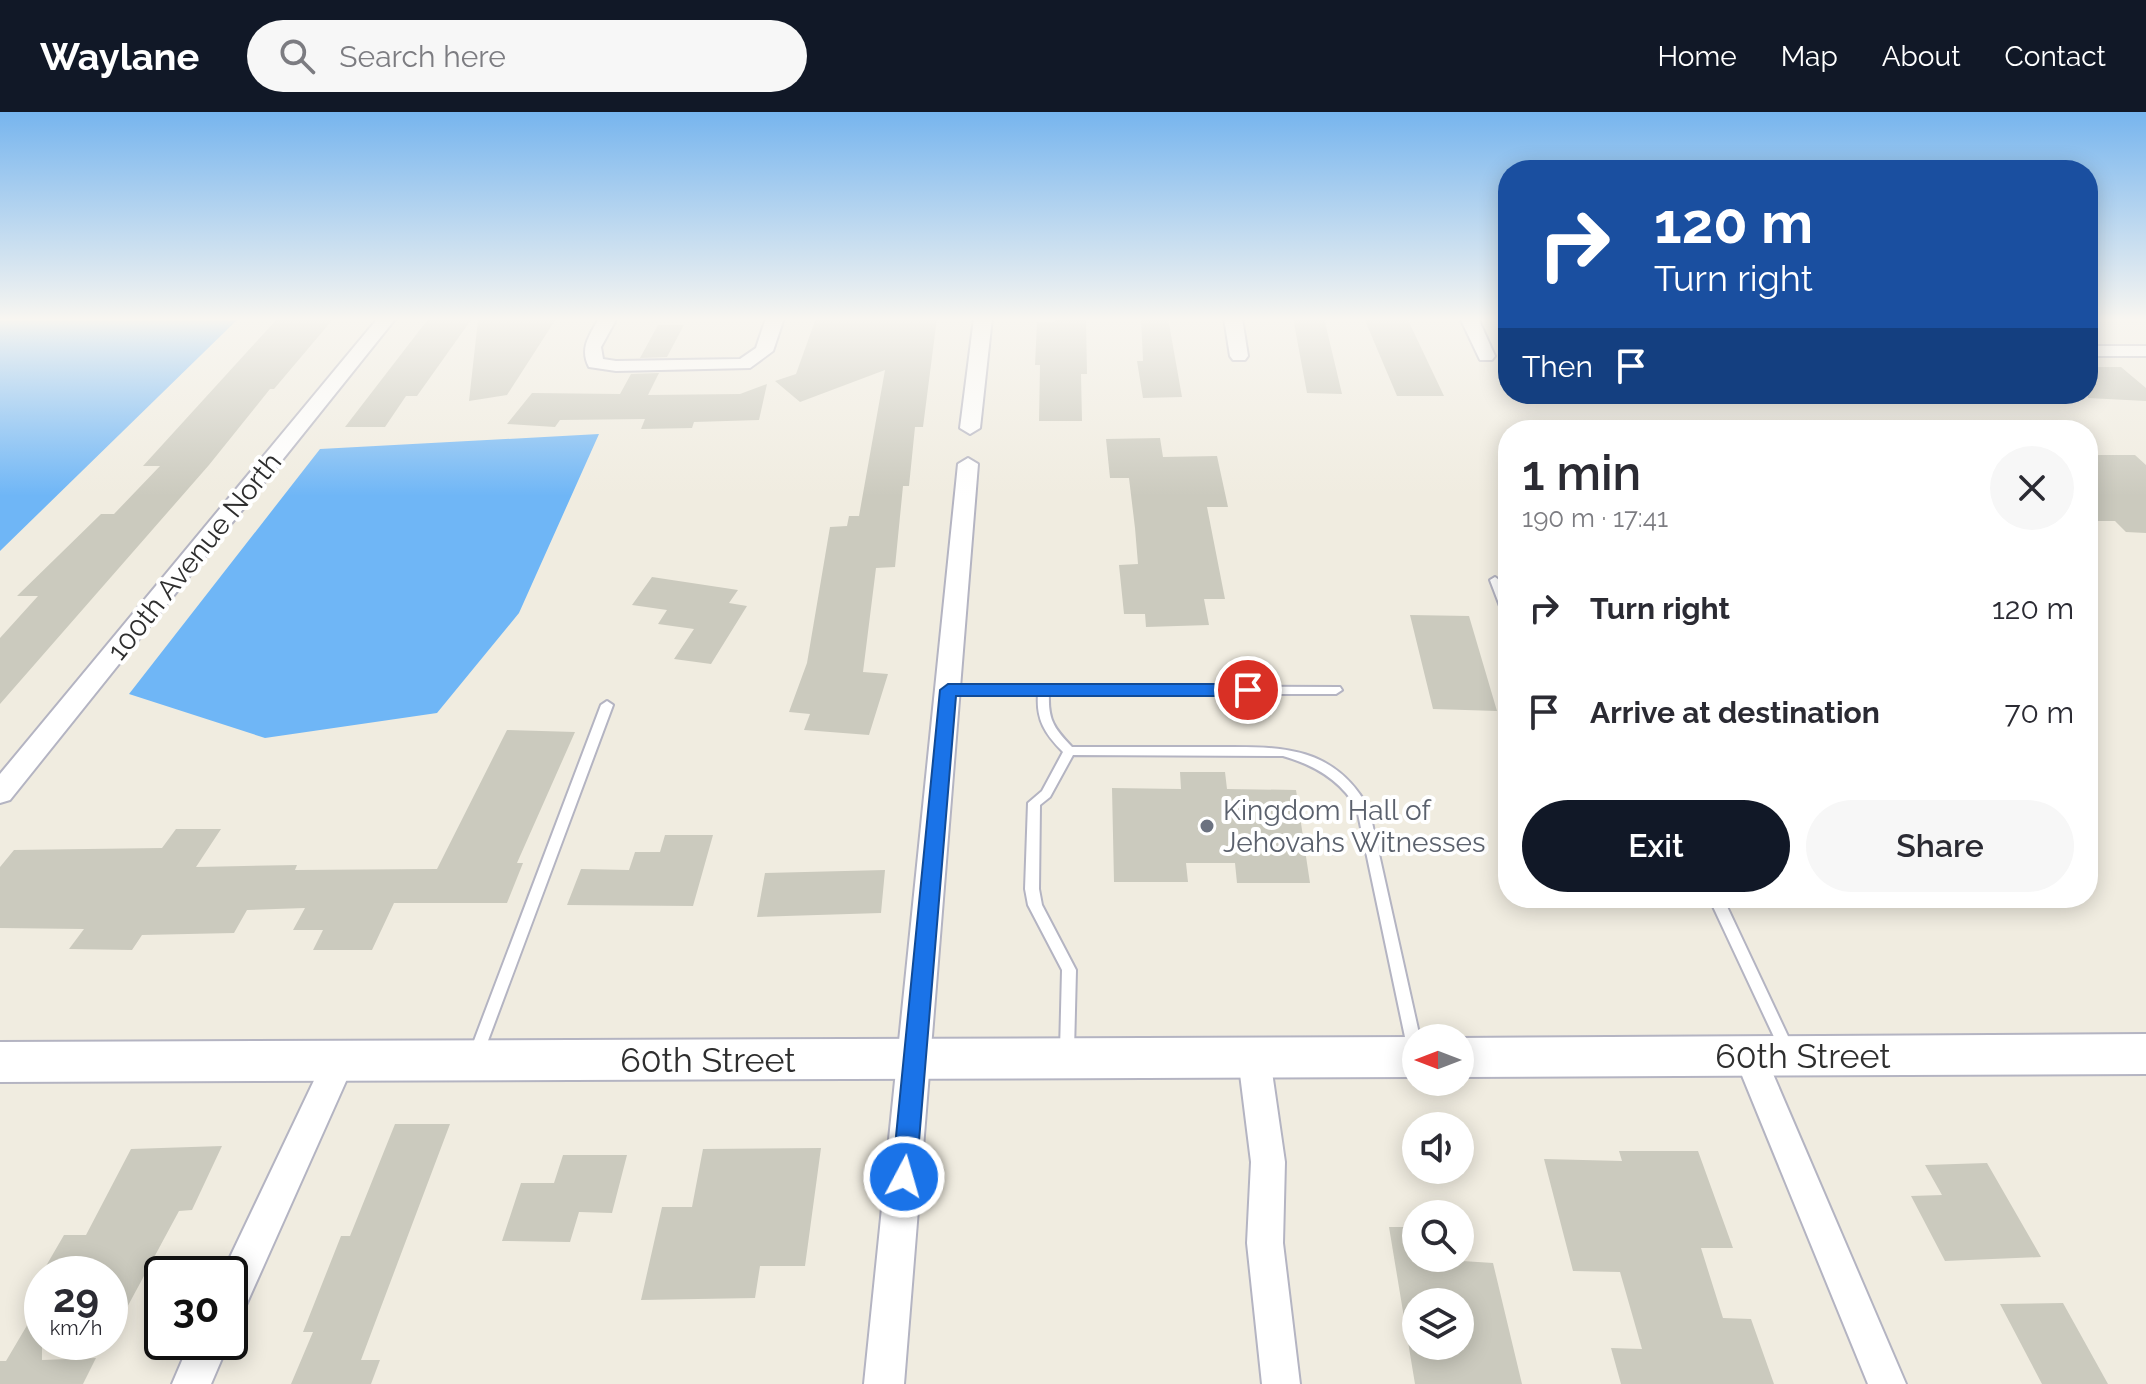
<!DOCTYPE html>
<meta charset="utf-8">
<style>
:root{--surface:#fff;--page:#f7f7f7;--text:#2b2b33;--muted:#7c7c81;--accent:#111827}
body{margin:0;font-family:Raleway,sans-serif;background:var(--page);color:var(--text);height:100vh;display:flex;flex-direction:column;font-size:30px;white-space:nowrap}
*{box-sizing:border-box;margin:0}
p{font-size:26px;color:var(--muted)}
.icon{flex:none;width:44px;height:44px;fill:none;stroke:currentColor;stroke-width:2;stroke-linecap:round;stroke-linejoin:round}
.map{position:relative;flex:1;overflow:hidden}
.drawer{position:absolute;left:1498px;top:308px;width:600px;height:488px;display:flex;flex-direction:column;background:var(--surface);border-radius:32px;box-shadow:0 4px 20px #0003}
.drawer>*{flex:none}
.hud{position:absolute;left:1498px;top:48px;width:600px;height:244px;border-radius:32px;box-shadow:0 4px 20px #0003;background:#1a4fa0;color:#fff;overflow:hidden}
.needle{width:52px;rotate:270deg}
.controls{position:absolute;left:1402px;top:912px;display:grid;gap:16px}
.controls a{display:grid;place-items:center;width:72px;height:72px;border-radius:50%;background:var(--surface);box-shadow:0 4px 20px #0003;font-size:40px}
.speed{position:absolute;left:24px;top:1144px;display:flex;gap:16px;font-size:40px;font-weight:700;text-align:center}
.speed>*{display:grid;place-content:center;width:104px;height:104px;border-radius:50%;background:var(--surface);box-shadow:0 4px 20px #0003;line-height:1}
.speed small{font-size:20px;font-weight:400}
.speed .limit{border:4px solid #111;border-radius:12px;background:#fff;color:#111}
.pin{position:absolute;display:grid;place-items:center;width:68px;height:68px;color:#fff;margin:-34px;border:4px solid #fff;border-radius:50%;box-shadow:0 2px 8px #0007}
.me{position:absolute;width:88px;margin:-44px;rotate:6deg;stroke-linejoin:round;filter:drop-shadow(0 0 6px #0008)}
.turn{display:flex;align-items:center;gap:28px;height:168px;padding:0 24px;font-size:36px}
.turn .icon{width:104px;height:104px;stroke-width:2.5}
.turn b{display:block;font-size:56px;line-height:68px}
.then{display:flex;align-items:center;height:76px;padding:0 24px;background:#0003;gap:16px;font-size:30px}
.round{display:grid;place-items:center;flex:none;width:84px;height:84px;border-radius:42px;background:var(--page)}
.summary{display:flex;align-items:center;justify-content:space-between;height:136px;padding:0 24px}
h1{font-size:48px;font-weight:600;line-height:60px}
.cta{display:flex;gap:16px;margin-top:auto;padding:16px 24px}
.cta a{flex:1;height:92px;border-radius:48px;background:var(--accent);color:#fff;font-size:32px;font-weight:600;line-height:92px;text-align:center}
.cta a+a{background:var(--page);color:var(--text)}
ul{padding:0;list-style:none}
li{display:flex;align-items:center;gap:24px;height:104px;padding:0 24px}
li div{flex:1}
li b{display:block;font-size:30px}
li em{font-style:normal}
header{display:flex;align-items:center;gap:48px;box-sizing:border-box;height:112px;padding:0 40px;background:var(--accent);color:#fff}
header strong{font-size:38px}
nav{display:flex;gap:44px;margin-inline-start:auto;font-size:28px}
.search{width:560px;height:72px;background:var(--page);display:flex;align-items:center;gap:20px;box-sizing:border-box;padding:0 28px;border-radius:44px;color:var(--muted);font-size:30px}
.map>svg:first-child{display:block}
</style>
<header>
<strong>Waylane</strong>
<div class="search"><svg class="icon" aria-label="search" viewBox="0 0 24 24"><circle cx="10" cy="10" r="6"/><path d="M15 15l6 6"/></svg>Search here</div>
<nav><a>Home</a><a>Map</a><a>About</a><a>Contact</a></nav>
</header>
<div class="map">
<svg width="2146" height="1272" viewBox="0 0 2146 1272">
<rect width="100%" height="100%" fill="#f0ece0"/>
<path fill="#6fb6f6" d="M0 206H239L0 439Z
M599 322 519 501 437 601 265 626 129 582 320 337Z"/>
<path fill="#cbcabe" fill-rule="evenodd" d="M334 206 274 277H270L209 353 0 592V526L38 484H17L101 402H114L160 354H143L277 207Z
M429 206 471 208 417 284H406L385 315H345Z
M816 206H937L923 315H915L909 374H903L895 455 876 456 863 560 888 562 869 623 804 618 810 602 789 600 807 551 830 415 847 414 849 404H859L885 258 800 290 775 269 796 262Z
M1055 206H1086L1087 262H1081L1082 309H1039L1040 253H1035L1037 210H1055Z
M1141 206H1168L1182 285 1143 286 1137 249H1143Z
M1293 206H1324L1342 282 1307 281Z
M1364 206H1407L1444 284H1397Z
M556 207 507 283 469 289 478 208Z
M658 213H684L667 245 640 246Z
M2088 255H2121L2146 276V289L2088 286Z
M659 261 648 283 740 282 767 272 759 308 694 310 692 316 641 317 645 307 560 308 555 315 507 312 532 281 620 282 631 262Z
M1160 326 1163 345 1217 344 1228 395H1207L1225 487H1204L1209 513 1146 515 1145 502H1124L1119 453 1138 452 1135 416 1129 366H1110L1106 327Z
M2088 343H2135L2146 353V421L2126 420 2115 409H2088Z
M652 465 738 478 729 491 747 494 711 552 674 547 694 517 658 512 667 498 632 493Z
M1410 503 1469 504 1497 599 1433 597Z
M507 618 575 620 517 751H523L507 791H394L372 838H313L323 818H293L305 796 247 798 234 821 142 823 132 838 69 837 84 817 0 816V755L14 738 162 736 176 717H221L196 755 297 753 295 758 437 757Z
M1180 660H1225L1227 677 1296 678 1310 771H1237L1235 751H1186L1188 770H1114L1112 676 1181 677Z
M665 723H713L693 794 567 793 581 757 629 758 635 740H660Z
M885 758 881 801 757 805 765 761Z
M395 1012H450L361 1248H380L371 1272H291L313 1220H303L341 1124H350Z
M222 1034 192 1098 179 1099 110 1227V1162H58L62 1154H46L64 1123H86L131 1037Z
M821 1036 805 1154H760L755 1186 641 1188 662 1095H692L703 1037Z
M1619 1039H1698L1733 1136H1701L1723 1206 1751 1207 1774 1272H1621L1611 1236 1642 1237 1620 1160 1573 1159 1544 1047 1622 1049Z
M563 1043H627L612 1101 579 1100 570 1130 502 1129 521 1071H554Z
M1987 1051 2041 1145 1945 1149 1911 1084 1942 1083 1925 1053Z
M1389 1115H1416V1146L1493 1151 1522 1272H1415ZM1416 1190H1460V1234H1416Z
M42 1188V1248L96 1246 83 1272H0V1249H6Z
M2063 1191 2108 1272H2042L2000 1192Z"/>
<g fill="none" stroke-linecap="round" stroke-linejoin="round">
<g stroke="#b4b4c2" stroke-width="4">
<path id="lane" d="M1495 465C1507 472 1508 492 1508 506L1503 502 1490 468Z
M948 574 1340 575 1342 578 1336 582H1049C1048 608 1054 616 1072 635 1113 635 1154 635 1195 635 1266 636 1330 625 1369 697L1420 926H1416V951L1411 949 1409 944 1357 697C1341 668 1314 653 1283 644L1073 643 1050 685 1040 693 1039 777 1042 793 1076 858 1074 939 1072 944 1067 946 1062 944 1060 939 1062 858 1028 793 1025 777 1028 691 1042 679 1063 640C1045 622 1036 608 1038 582H948L942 578Z
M607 589 613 593 483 942 481 947 476 949 471 947 469 942 601 593Z
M1709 786H1723L1794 937 1792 942 1787 944 1782 942Z"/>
</g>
<g stroke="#b4b4c2" stroke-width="4">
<path id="street" d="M378 206H396L10 688 0 691V662Z
M599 206H617L601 235 603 247 616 249 740 247 756 236 766 206H784L773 239 750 256 616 259 589 255C579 236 590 223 599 206Z
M974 206H992L980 316 970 322 960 316Z
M1224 206H1242L1248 244 1245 248H1233L1230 244Z
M1460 206H1478L1495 244 1492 248H1480Z
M2088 234H2146V244H2088Z
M968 346 978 352 904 1272H864L958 352Z
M1750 929 1761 934 1906 1272H1868L1734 944 1739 934Z
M1254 931 1265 936 1270 946 1285 1050 1283 1131 1300 1272H1262L1247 1131 1251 1050 1238 946 1243 936Z
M339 934 350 939 355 949 243 1200 230 1206V1162H222L328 939Z
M190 1230H229L211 1272H172Z"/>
</g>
<g stroke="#b4b4c2" stroke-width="4">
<path id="secondary" d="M2146 922V962L1460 965V926H1456Z
M1416 925 1420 926H1416V965L0 970V930Z"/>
</g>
<use href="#lane" fill="#fff" fill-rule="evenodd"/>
<use href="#street" fill="#fff" fill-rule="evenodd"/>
<use href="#secondary" fill="#fff" fill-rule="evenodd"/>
</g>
<linearGradient id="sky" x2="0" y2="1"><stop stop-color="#77b5ee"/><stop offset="0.54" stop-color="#f8f6f1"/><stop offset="1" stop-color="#f8f6f1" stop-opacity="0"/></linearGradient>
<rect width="2146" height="384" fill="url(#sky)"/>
<path fill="#1a73e8" stroke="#114b97" stroke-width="2" d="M948 572H1248L1257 578 1248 584H956L916 1065 912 1074 904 1077 895 1074 892 1065 940 578Z"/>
<circle fill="#6b7280" stroke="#fff" stroke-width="3" cx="1207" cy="714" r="8"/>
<g text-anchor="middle" stroke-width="8" stroke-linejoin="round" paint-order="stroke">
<g font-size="28" fill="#2e2e2e" stroke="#fff">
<text transform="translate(194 444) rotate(-51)" y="10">100th Avenue North</text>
</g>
<g font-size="28" fill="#5b616d" stroke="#fff" text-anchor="start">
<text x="1223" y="708">Kingdom Hall of<tspan x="1223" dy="32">Jehovahs Witnesses</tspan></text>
</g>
<g font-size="34" fill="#2e2e2e" stroke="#fff">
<text x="1803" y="956">60th Street</text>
<text x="708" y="960">60th Street</text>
</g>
</g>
</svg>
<div class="controls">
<a><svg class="needle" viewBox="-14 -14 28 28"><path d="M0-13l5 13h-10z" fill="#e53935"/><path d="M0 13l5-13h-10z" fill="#7c7c81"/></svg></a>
<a><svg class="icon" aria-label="sound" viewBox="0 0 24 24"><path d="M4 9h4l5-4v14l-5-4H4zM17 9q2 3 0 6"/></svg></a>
<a><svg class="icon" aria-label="search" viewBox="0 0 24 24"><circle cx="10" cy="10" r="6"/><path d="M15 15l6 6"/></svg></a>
<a><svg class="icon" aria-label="layers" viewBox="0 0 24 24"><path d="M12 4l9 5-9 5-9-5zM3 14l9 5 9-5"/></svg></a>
</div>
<div class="speed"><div>29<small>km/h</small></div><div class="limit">30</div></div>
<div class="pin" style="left:1248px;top:578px;background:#d93025"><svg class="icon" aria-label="arrive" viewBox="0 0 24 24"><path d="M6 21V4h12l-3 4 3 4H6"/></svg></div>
<svg class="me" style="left:904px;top:1065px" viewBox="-20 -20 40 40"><circle r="17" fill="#1a73e8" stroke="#fff" stroke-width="3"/><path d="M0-11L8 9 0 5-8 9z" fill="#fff"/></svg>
<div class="hud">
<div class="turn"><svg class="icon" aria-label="right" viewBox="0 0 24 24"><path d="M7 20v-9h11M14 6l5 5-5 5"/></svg><div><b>120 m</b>Turn right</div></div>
<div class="then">Then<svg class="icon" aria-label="arrive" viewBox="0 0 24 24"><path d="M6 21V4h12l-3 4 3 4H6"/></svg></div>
</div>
<section class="drawer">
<div class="summary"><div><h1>1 min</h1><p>190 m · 17:41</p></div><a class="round"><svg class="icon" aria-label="close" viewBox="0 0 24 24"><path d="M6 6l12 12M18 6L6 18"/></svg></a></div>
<ul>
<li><svg class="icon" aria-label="right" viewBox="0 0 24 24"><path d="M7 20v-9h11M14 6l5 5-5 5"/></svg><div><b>Turn right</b></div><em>120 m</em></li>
<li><svg class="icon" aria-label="arrive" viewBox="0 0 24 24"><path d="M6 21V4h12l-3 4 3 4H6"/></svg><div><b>Arrive at destination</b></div><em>70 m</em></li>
</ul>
<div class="cta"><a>Exit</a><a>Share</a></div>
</section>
</div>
